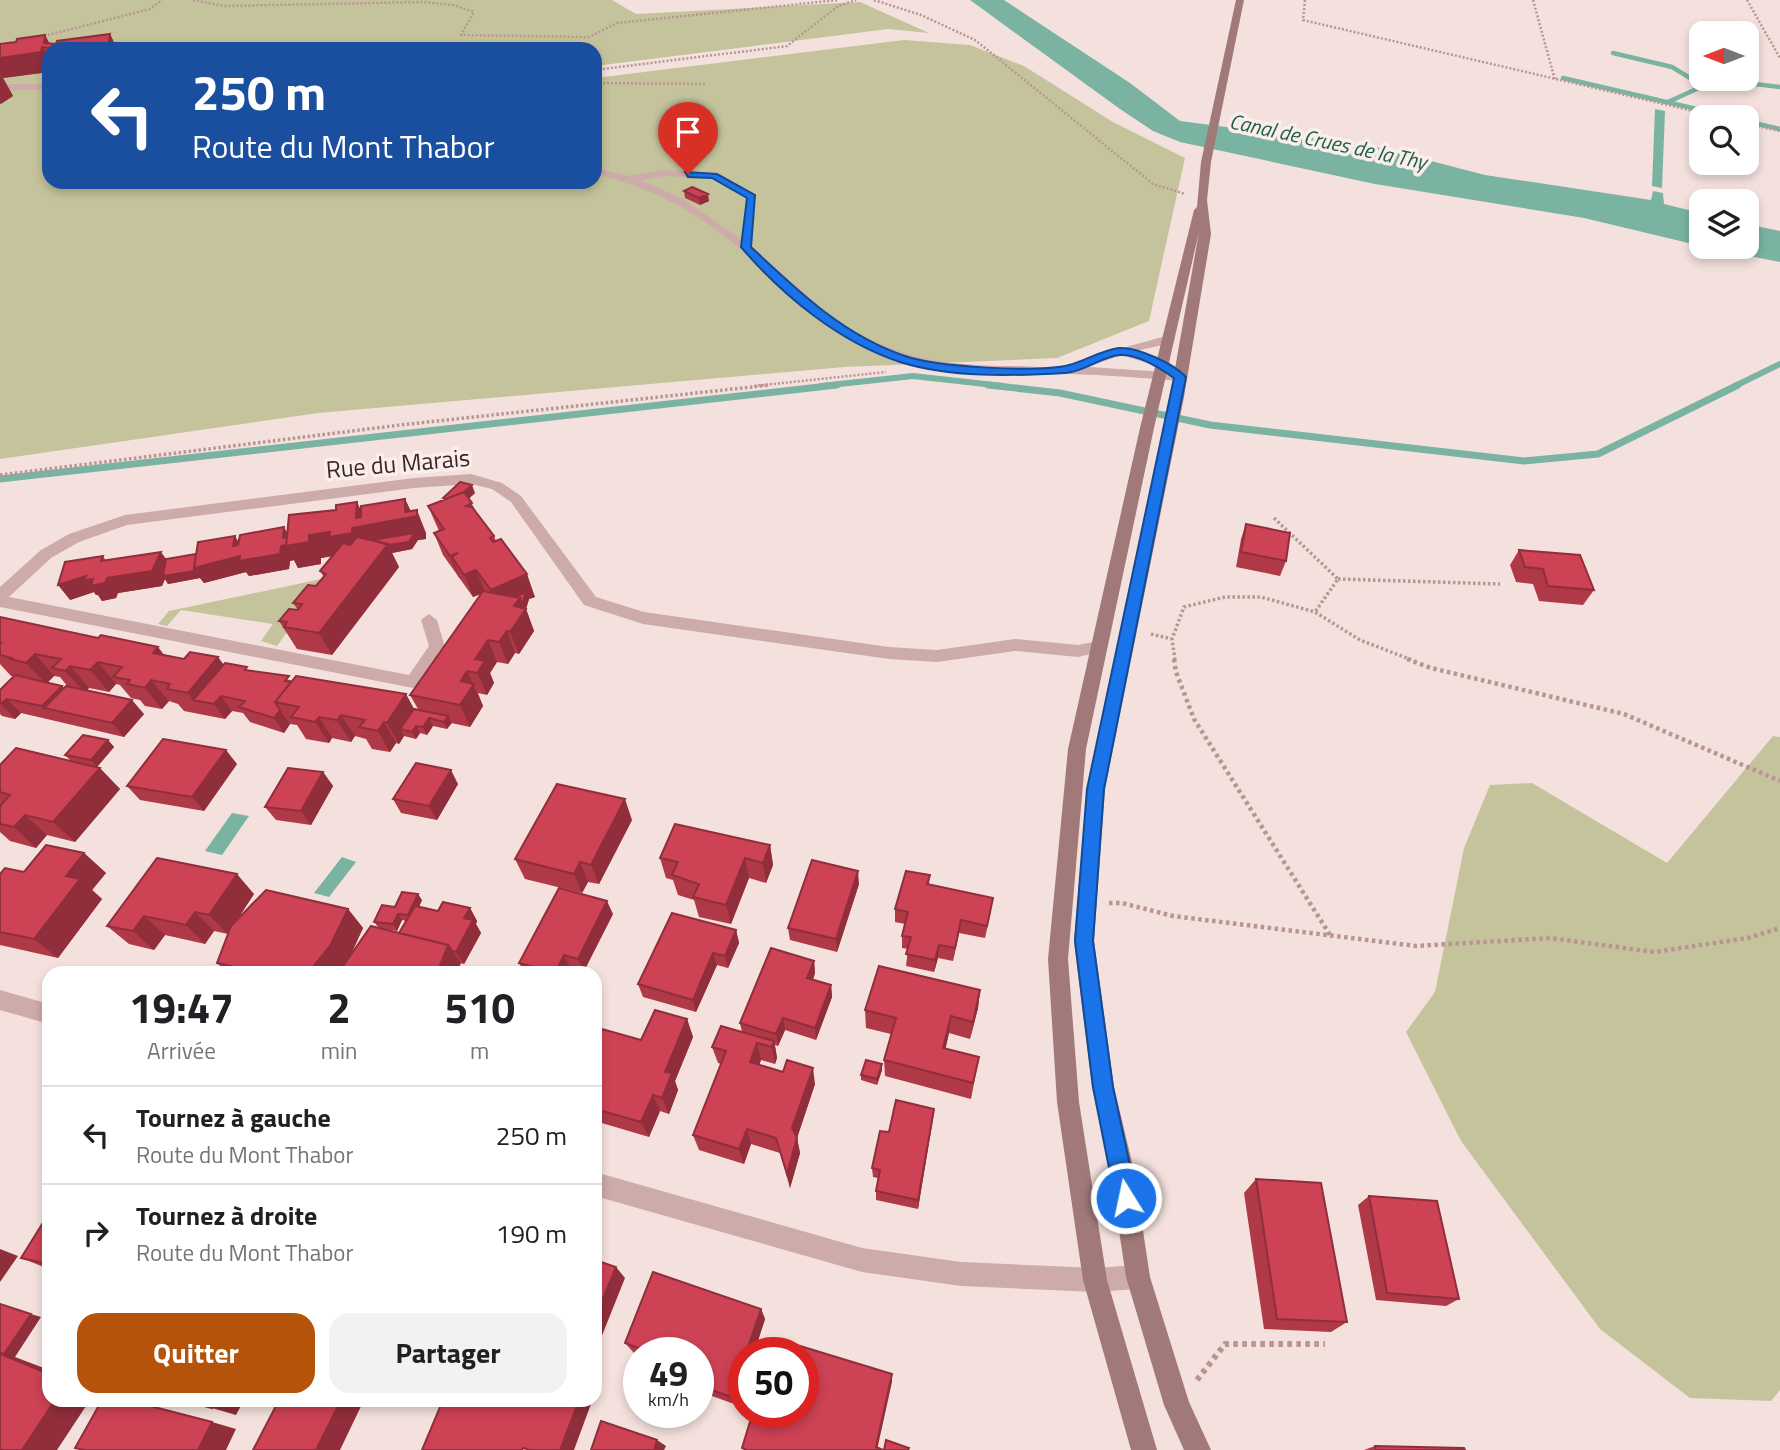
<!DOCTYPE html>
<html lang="fr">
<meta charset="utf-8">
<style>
:root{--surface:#fff;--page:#f2f2f2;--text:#202124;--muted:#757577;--line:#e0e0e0;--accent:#b45309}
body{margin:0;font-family:"Titillium Web",sans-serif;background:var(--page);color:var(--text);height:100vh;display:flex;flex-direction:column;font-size:26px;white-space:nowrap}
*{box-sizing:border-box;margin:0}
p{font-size:23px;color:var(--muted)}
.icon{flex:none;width:38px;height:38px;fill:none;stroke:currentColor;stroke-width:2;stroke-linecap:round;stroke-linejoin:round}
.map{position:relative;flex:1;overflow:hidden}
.side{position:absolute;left:42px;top:966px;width:560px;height:441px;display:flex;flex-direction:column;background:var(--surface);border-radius:21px;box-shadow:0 4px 10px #0003}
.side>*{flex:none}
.banner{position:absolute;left:42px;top:42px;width:560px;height:147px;border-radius:21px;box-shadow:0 4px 10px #0003;background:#1a4fa0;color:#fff;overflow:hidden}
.needle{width:46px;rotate:270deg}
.buttons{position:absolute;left:1689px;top:21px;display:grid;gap:14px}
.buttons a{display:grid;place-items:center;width:70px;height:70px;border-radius:14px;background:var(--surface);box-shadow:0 4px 10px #0003;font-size:35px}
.speed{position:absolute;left:623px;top:1337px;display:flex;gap:14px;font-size:35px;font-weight:700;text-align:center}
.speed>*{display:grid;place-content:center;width:91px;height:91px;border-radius:50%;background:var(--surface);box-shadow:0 4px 10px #0003;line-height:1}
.speed small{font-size:18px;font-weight:400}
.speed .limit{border:10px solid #d22;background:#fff;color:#111}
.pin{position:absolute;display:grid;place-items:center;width:60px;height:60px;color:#fff;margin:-72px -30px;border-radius:50% 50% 50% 0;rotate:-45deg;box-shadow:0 0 7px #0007}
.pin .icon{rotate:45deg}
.me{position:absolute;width:77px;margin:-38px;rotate:350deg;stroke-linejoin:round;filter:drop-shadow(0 0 5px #0008)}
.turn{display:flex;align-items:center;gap:24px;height:147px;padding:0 35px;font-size:32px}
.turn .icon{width:91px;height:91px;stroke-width:2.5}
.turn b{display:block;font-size:49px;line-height:60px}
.eta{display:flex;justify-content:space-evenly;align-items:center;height:119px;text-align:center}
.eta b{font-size:42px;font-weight:700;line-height:49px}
.cta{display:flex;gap:14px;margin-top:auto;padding:14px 35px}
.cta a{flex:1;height:80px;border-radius:21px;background:var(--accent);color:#fff;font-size:28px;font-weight:700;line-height:80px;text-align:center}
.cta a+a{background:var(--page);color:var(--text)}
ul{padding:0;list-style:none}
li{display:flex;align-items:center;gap:21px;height:98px;padding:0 35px;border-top:2px solid var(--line)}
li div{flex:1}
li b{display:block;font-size:26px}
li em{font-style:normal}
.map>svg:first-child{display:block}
</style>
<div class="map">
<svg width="1780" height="1450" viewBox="0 0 1780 1450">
<rect width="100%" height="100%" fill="#f4e1dd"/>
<path fill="#c4c39c" d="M0 0H612L636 14 860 2 929 33 888 29 595 66V49H49V182H595V78L904 40 970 45 1024 66 1113 122 1185 158 1149 321 1057 358 844 367 318 413 0 459Z
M326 578 277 646 261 641 273 624 181 610 167 626 158 624 169 611Z
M1773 736 1780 737V1390L1771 1401 1690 1398 1600 1329 1461 1141 1406 1032 1435 992 1464 848 1490 785 1532 783 1667 863Z"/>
<path fill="#7ab3a1" d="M970 0H1004L1130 83 1180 121 1373 146 1485 175 1651 200 1653 191 1663 193 1664 204 1701 213V246L1584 218 1375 184 1180 142 1153 131 1120 109Z
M1655 109 1665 111 1662 188 1652 186Z
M1747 224 1780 231V262L1704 247H1746Z
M232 813 249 816 222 855 205 851Z
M342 857 356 862 329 897 314 893Z"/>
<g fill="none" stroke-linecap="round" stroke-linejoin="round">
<path stroke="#7ab3a1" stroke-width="4.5" d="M1613 53 1672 67 1703 86 1668 102
M1563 78 1731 117
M1702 88 1730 81 1780 87
M1746 121 1780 129"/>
<path stroke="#7ab3a1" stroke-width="6" d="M821 386 913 376 1003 386
M1735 386 1780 364"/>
<path stroke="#7ab3a1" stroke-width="7" d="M988 385 1060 393 1210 425 1524 461 1598 454 1738 385
M0 479 837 385"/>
<path stroke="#b99592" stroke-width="2.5" stroke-dasharray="2 2" stroke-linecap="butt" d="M193 0 224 6 423 2 453 5 474 12 461 35 589 37 617 23 838 0
M874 0 921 15 975 40 1153 184 1185 194
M1305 0 1303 20 1719 117
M1533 0 1555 80
M1747 0 1780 58
M40 37 150 9 162 0
M595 70 787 46 838 6 856 0
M595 83 706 84
M1746 124 1780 131
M754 386 886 372"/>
<path stroke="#b99592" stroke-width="3.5" stroke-dasharray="2.5 2.5" stroke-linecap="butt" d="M0 475 400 425 770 385
M1274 518 1338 579 1315 612
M1338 579 1500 584
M1151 634 1172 639
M1175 660 1172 639 1184 607 1225 597H1261L1315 612 1360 640 1412 660"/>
<path stroke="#b99592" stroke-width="4.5" stroke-dasharray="3.5 3.5" stroke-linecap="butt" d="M1174 659 1176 672 1194 719 1330 935
M1407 659 1431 668 1624 714 1780 781
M1109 903H1122L1173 916 1416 946 1550 938 1654 952 1748 938 1780 928"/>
<path stroke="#b99592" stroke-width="6" stroke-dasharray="4.5 4.5" stroke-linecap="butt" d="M1197 1380 1225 1344H1325"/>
<path fill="#cdaba8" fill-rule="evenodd" d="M0 84H49V90H0Z
M595 168 628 176 663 170 714 172 756 195 752 247C776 267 799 290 824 310 883 357 940 366 1013 366 1024 366 1065 369 1072 366 1102 354 1134 344 1167 336L1171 337V343L1136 351 1167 360 1186 377 1180 381C1143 378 1106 375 1068 374 1000 372 928 379 865 347 823 326 791 292 756 262 706 218 661 190 595 174ZM663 176 712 178 747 198 741 239 683 199 641 180ZM1121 355 1157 366 1166 372 1088 367Z
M471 474 502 483 521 496 596 597 644 612 889 647 937 650 1015 639 1078 645 1098 641 1106 647 1104 651 1078 657 1015 651 937 662 889 659 643 624 584 605 511 502 492 489 471 484 414 488 127 525 79 542 51 558 9 597 409 675 429 646 421 620 429 614 437 620 445 647 419 687 413 688 0 607V587L41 550 69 534 125 515 414 478Z
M0 990 49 1004V1024L0 1010Z
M595 1172 862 1248 961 1262 1095 1268 1138 1265 1147 1268 1150 1277 1147 1286 1138 1289 1095 1292 961 1286 862 1272 595 1196Z"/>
<path fill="#a17979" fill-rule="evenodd" d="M1236 0H1244L1211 162 1207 200 1211 234 1184 397 1105 789 1094 941 1114 1087 1134 1171 1150 1277 1189 1402 1211 1450H1184L1164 1405 1126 1277 1110 1171 1092 1087 1074 941 1087 789 1170 397 1199 232 1154 428 1086 749 1068 959 1079 1102 1107 1280 1157 1450H1131L1083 1280 1057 1102 1048 959 1068 749 1140 428 1194 210 1197 207 1201 162Z"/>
</g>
<path fill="#b03948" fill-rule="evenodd" d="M110 34 117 49H49V72L3 78 13 96 0 104V44L16 42 45 35 49 43 56 44Z
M684 191 709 201 700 205 685 198Z
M475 493 469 498 476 512 494 536 496 541 535 597 529 599 526 609 534 631 519 654 515 653 508 664 497 662 490 673 494 683 487 695 478 693 483 706 470 727 451 723 447 729 433 726 427 735 420 733 416 739 404 736 399 744 396 743 390 752 372 749 366 739 355 736 351 742 332 738 329 743 306 739 297 725 290 724 284 733 250 722 243 713 232 711 225 719 184 711 178 704 169 701 162 709 145 706 140 700 131 698 120 685 116 684 109 692 89 688 87 690 144 714 124 737 21 713 15 719 2 716 0 714V690L14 676H11L0 664V617L184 659 218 657 223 665 418 709 410 695 481 594 473 597 443 555 434 533 439 531 428 506 444 500 443 498ZM54 676 60 677 68 687 64 688 62 686 47 683Z
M405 499 411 511 426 533V539L418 540 412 549 392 553 399 567 332 655 297 649 279 621 298 610 293 603 316 586 324 577 320 571 333 556 321 558V564L298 568 294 560 290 561 289 569 249 576 246 572 204 583 200 578 168 584 165 579 162 586 118 593 116 598 102 601 98 595H96L94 592 70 600 103 556 106 561 166 559 196 554 239 543 287 532 361 510Z
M1246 524 1286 561 1280 576 1236 567 1241 539Z
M1519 550 1594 590 1583 605 1539 601 1533 584 1516 582 1510 565Z
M108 740 114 747 97 767 120 789 75 842 47 835 36 848 10 841 0 832V765L71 761 65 755Z
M237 764 204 811 140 800 127 786Z
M323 772 333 786 311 825 276 820 265 807Z
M458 784 437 820 401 813 393 799Z
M632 820 599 884 588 882 582 893 525 879 515 859Z
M770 845 773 865 766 883 749 878 731 924 699 917 694 900 678 895 673 880 666 878 660 858Z
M84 853 106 873 92 890 102 899 58 958 0 945V874L24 872Z
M157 858 254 894 237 920 348 909 363 928 350 956 399 933 406 921 402 920 397 931 379 928 374 922 395 907 422 900 419 907 438 911 470 908 477 921 476 924 481 933 464 964 460 963 343 968 339 973H228L217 963 228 934 214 931 205 944 165 935 154 950 129 944 107 926Z
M930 875 929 885 991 911 985 938 959 933 953 961 938 958 934 972 906 966 908 949 902 948V936L905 924 895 922V909Z
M859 884 837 952 790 940 788 928Z
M613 914 584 971 570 967 567 973H525L519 963Z
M736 930 739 943 728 968 717 965 696 1012 643 997 638 984Z
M814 961 815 973 813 980 831 985 832 997 816 1040 785 1030 778 1046 775 1045 777 1058 775 1064 761 1060 759 1065 815 1084 797 1138 800 1153 790 1188 780 1153 751 1144 744 1164 699 1150 693 1135 721 1064 718 1063 712 1047 742 1032 740 1023Z
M980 990 978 1008 970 1039 949 1033 945 1049 979 1057 971 1099 885 1076 884 1060 891 1034 866 1028 865 1010Z
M687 1019 693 1037 675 1081 678 1090 669 1114 660 1111 649 1137 595 1121V1027L641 1040Z
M882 1064V1070L877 1085 861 1080V1075Z
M934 1109 918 1209 876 1200V1191L878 1178 873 1177 872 1168 889 1132Z
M1256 1179 1347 1322 1331 1332 1264 1329 1244 1193Z
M1369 1196 1459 1299 1446 1306 1376 1300 1358 1205Z
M49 1213V1269L21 1258Z
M761 1309 765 1319 754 1353H744V1384L737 1405 698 1391V1353H639V1354L634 1353 625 1343Z
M669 1412H691L689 1419Z
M1375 1446 1465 1450H1364Z"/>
<path fill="#902e3b" d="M110 34 117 49H77Z
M45 35 52 48 44 43Z
M42 47 49 60V72L3 78 13 96 1 104 0 102V58Z
M708 194 709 201 700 205 699 198Z
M472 485 475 493 458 509 455 502Z
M405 499 413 517 417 510 426 533V539L418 540 412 549 392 553 399 567 332 655 319 633 339 555 321 558V564L298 568 294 560 290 561 289 569 249 576 246 572 204 583 200 578 168 584 165 579 162 586 118 593 116 598 102 601 98 595H96L94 592 70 600 58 585 86 576 107 578 161 552 172 567 194 568 233 546 235 536 244 551 283 538 284 527 291 540 352 528 356 518 357 502 368 525 405 512Z
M458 553 476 570 485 592 473 597 465 576 452 557 460 578H459L450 556Z
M527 574 535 597 529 599 526 609 534 631 519 654 510 632 497 607 491 590Z
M507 631 515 653 508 664 499 642Z
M488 640 497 662 490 673 494 683 487 695 477 673 475 659Z
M158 647 175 669 153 653Z
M35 654 54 676 46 684 26 663Z
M218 657 234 679 193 700 188 693Z
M98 662 116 684 109 692 90 670Z
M70 666 89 688 85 693 65 671Z
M467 671 483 706 470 727 460 705 461 681Z
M151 680 169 701 162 709 145 688Z
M62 686 75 700 44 708 56 721 42 706Z
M406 694 418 716 400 729 404 736 399 744 387 723Z
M221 696 232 711 225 719 214 704Z
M7 699 21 713 15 719 1 704Z
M132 700 144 714 124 737 112 723Z
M280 710 290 724 284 733 274 718Z
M341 715 355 736 351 742 337 720Z
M448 716 452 723 447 729 444 722Z
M319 717 332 738 329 743 315 722Z
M429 718 433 726 427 735 423 727Z
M384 722 396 743 390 752 378 731Z
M416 726 420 733 416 739 412 732Z
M108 740 114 747 97 767 91 760Z
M226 750 237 764 204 811 192 797Z
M100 768 120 789 75 842 53 822Z
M451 770 458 784 437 820 429 806Z
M323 772 333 786 311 825 301 811Z
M625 799 632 820 599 884 591 865Z
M25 815 47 835 36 848 14 827Z
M770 845 773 865 766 883 763 863Z
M84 853 106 873 92 890 102 899 58 958 34 939 66 876Z
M745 858 749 878 731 924 726 905Z
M580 862 588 882 582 893 574 874Z
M858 871 859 884 837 952 836 939Z
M237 874 254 894 228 934 209 915Z
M418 894 422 900 412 922 408 915Z
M607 901 613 914 584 971 578 959Z
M470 908 477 921 476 924 481 933 464 964 456 952 464 918Z
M348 909 363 928 346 965 339 973H308Z
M195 912 214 931 205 944 186 925Z
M398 914 402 920 397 931 393 924Z
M144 916 165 935 154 950 133 931Z
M961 920 959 933 953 961 955 948Z
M736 930 739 943 728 968 725 956Z
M448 945 461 963 457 973H437Z
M939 945 938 958 934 972 935 960Z
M713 953 717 965 696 1012 693 1000Z
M564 955 570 967 567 973H555Z
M814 961 815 973 809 990 807 978Z
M831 985 832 997 816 1040 815 1028Z
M980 990 978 1008 970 1039 973 1022Z
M951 1016 949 1033 942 1065 943 1048Z
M783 1018 785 1030 778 1046 776 1034Z
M687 1019 693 1037 675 1081 678 1090 669 1114 662 1098 665 1072Z
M774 1041 777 1058 775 1064 772 1047Z
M757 1043 761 1060 754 1079 750 1062Z
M882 1064V1070L877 1085V1079Z
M813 1068 815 1084 797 1138 800 1153 790 1188 787 1174 792 1128Z
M653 1095 660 1111 649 1137 641 1122Z
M934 1109 933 1119 918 1209V1200Z
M747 1129 751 1144 744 1164 739 1149Z
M0 1249 18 1256 0 1282Z
M616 1267 625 1278 595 1353V1318Z
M761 1309 765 1319 754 1353H746Z
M31 1314 41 1317 15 1357 49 1370V1374L0 1354Z
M744 1360V1384L737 1405 731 1397Z
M892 1374V1382L877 1450 876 1447Z
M55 1400H90L57 1450H22Z
M216 1400H244L236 1415 212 1408Z
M341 1400H364L340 1450H316Z
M579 1400H586L591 1404 574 1450H560Z
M681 1412H691L689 1419Z
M212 1422 236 1429 226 1450H198Z
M657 1440 666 1446 664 1450H654Z"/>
<path fill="#cd4254" stroke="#902e3b" stroke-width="2" d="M110 34 109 43 96 46 77 49H56L42 47 41 52 0 58V44L16 42 17 39 45 35 44 43 56 44 57 41Z
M288 46 337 47 335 49H286Z
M692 187 708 194 699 198 684 191Z
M460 482 472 485 464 492 446 499 443 498Z
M464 492 472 503 466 506 472 507 494 536 490 538 493 542 501 539 527 574 491 590 476 570 464 575 452 557 458 553 450 556 434 533 444 529 428 506Z
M405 499V512L417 510V516L352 528V533L329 537 330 532 309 535V542L286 546 289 515 336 510V505L357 502 356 518 361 517V506Z
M1246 524 1290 533 1286 561 1241 552Z
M284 527 283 538 287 537 286 545 281 546 280 554 239 561 240 556 194 568 198 542 235 536 233 546 238 545 240 535Z
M414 533 409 542 388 545 372 540Z
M357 537 388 544 319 633 284 627 287 622 279 621 289 609 298 610 302 604 293 603 308 585 316 586 326 574 320 571 343 543 350 545Z
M1519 550 1580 555 1594 590 1548 586 1543 569 1525 567Z
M161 552 152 571 107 578 105 583 91 586 93 579 84 580 86 576 58 585 65 562 103 556 101 561Z
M196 554 194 568 195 571 163 576 166 559Z
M483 591 520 598 514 606 526 609 510 632 507 631 499 642 488 640 475 659 485 661 477 673 467 671 461 681 474 684 460 705 410 695Z
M526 592 522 604 520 598 515 597Z
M0 617 98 638 101 635 158 647 153 653 184 659 190 652 218 657 188 693 167 689 170 684 151 680 145 688 127 684 130 680 113 677 122 667 98 662 90 670 70 666 65 671 52 668 61 659 35 654 26 663 10 659 12 658 0 655V644L1 643H0Z
M225 663 247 667 245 670 289 676 285 681 291 682 275 702 280 710 274 718 239 707 245 701 221 696 214 704 193 700Z
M15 675 62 686 42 706 7 699 0 704V690Z
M296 676 406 694 387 723 384 722 378 731 359 727 365 720 341 715 337 720 319 717 315 722 291 717 299 707 275 702Z
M66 686 132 700 112 723 44 708Z
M414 709 448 716 444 722 429 718 423 727 416 726 412 732 400 729Z
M83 735 108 740 91 760 65 755Z
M163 739 226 750 192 797 127 786Z
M16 748 100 768 53 822 25 815 14 827 0 824V806L10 795 0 792V765Z
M416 763 451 770 429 806 393 799Z
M288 768 323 772 301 811 265 807Z
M557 784 625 799 591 865 580 862 574 874 515 859Z
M675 824 770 845 763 863 745 858 726 905 693 897 699 884 672 875 678 862 660 858Z
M46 845 84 853 66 876 80 879 34 939 0 932V874L5 868 24 872Z
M157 858 237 874 209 915 195 912 186 925 144 916 133 931 107 926Z
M812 860 858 871 836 939 788 928Z
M906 871 930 875 927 884 993 898 987 926 961 920 955 948 939 945 935 960 906 954 911 937 902 936 908 912 895 909Z
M559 888 607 901 578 959 564 955 555 973 519 963Z
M266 890 348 909 330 946 308 973H262L217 963 231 926Z
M402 892 418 894 408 915 398 914 393 924 374 922 382 905 395 907Z
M443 902 470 908 464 918 473 920 456 952 452 951 448 945 399 933 415 906 438 911Z
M672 913 736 930 725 956 713 953 693 1000 638 984Z
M371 926 448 945 437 973H341L345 963Z
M771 948 814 961 807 978 831 985 815 1028 783 1018 776 1034 740 1023Z
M879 966 980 990 973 1022 951 1016 943 1048 979 1057 973 1083 884 1060 896 1018 865 1010Z
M655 1010 687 1019 665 1072 672 1073 662 1098 653 1095 641 1122 595 1109V1027L641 1040Z
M721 1026 774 1041 772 1047 757 1043 750 1062 783 1072 787 1060 813 1068 792 1128 797 1138 787 1174 776 1138 747 1129 739 1149 693 1135 726 1051 712 1047Z
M866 1060 882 1064 877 1079 861 1075Z
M896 1100 934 1109 918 1200 876 1191 880 1170 872 1168 880 1131 889 1132Z
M1256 1179 1321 1183 1347 1322 1277 1319Z
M1369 1196 1437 1201 1459 1299 1387 1293Z
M49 1213V1264L21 1258Z
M595 1260 616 1267 595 1318Z
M653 1272 761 1309 746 1353H744V1360L731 1397 698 1385V1353H651L625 1343Z
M0 1304 31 1314 4 1354 0 1353Z
M787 1342 892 1374 876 1447 883 1450H747L742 1448 753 1412H803V1353H783Z
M0 1354 49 1374V1400H55L22 1450H0Z
M639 1385V1397L635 1395Z
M102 1400H127L212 1422 198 1450H84L75 1448Z
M182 1400H216L212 1408Z
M279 1400H341L316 1450H253Z
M443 1400H579L560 1450H530L523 1448 522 1450H422Z
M601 1421 657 1440 654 1450H591Z
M886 1440 909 1448 908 1450H884Z
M1375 1446 1464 1448 1465 1450H1376Z"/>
<path fill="#1a73e8" stroke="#114b97" stroke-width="2" d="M685 172 717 174 755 195 751 247C798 291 843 335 905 356 936 367 1038 373 1069 365 1085 361 1102 350 1119 348 1138 347 1174 364 1186 377L1104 789 1093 941 1113 1087 1137 1198 1133 1205 1126 1208 1118 1205 1115 1198 1093 1087 1075 941 1087 789 1174 378C1160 368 1138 354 1120 355 1102 356 1084 372 1065 373 1011 376 951 378 900 362 839 342 782 295 741 247L747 198 712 178 688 177Z"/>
<g text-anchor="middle" stroke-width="7" stroke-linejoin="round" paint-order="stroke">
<g font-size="21" font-style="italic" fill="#1b5e4a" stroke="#fbedea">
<text transform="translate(1328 142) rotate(12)" y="7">Canal de Crues de la Thy</text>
</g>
<g font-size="24" fill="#3a292a" stroke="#fbedea">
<text transform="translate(398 464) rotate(-5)" y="8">Rue du Marais</text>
</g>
</g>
</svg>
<div class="buttons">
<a><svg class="needle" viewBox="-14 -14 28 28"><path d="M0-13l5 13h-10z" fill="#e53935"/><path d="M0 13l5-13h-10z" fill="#757577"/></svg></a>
<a><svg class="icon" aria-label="search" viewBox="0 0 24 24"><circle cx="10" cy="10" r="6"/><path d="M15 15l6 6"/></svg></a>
<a><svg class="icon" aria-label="layers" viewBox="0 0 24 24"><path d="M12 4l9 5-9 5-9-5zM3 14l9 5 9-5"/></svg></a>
</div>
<div class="speed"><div>49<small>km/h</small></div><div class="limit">50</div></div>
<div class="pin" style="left:688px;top:174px;background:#d93025"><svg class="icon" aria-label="arrive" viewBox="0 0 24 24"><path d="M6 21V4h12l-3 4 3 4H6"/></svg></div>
<svg class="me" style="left:1126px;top:1198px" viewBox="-20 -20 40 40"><circle r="17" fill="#1a73e8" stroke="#fff" stroke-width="3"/><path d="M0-11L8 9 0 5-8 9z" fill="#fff"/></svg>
<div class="banner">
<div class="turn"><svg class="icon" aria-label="left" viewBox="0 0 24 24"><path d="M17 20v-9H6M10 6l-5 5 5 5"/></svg><div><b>250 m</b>Route du Mont Thabor</div></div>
</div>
<section class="side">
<div class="eta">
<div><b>19:47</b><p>Arrivée</p></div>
<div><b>2</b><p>min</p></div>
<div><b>510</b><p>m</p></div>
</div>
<ul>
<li><svg class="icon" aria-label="left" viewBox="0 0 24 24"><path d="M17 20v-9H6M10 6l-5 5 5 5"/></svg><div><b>Tournez à gauche</b><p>Route du Mont Thabor</p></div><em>250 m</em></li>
<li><svg class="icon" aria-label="right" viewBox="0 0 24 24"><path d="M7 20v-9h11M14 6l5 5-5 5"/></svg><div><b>Tournez à droite</b><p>Route du Mont Thabor</p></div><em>190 m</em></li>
</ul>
<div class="cta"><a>Quitter</a><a>Partager</a></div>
</section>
</div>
